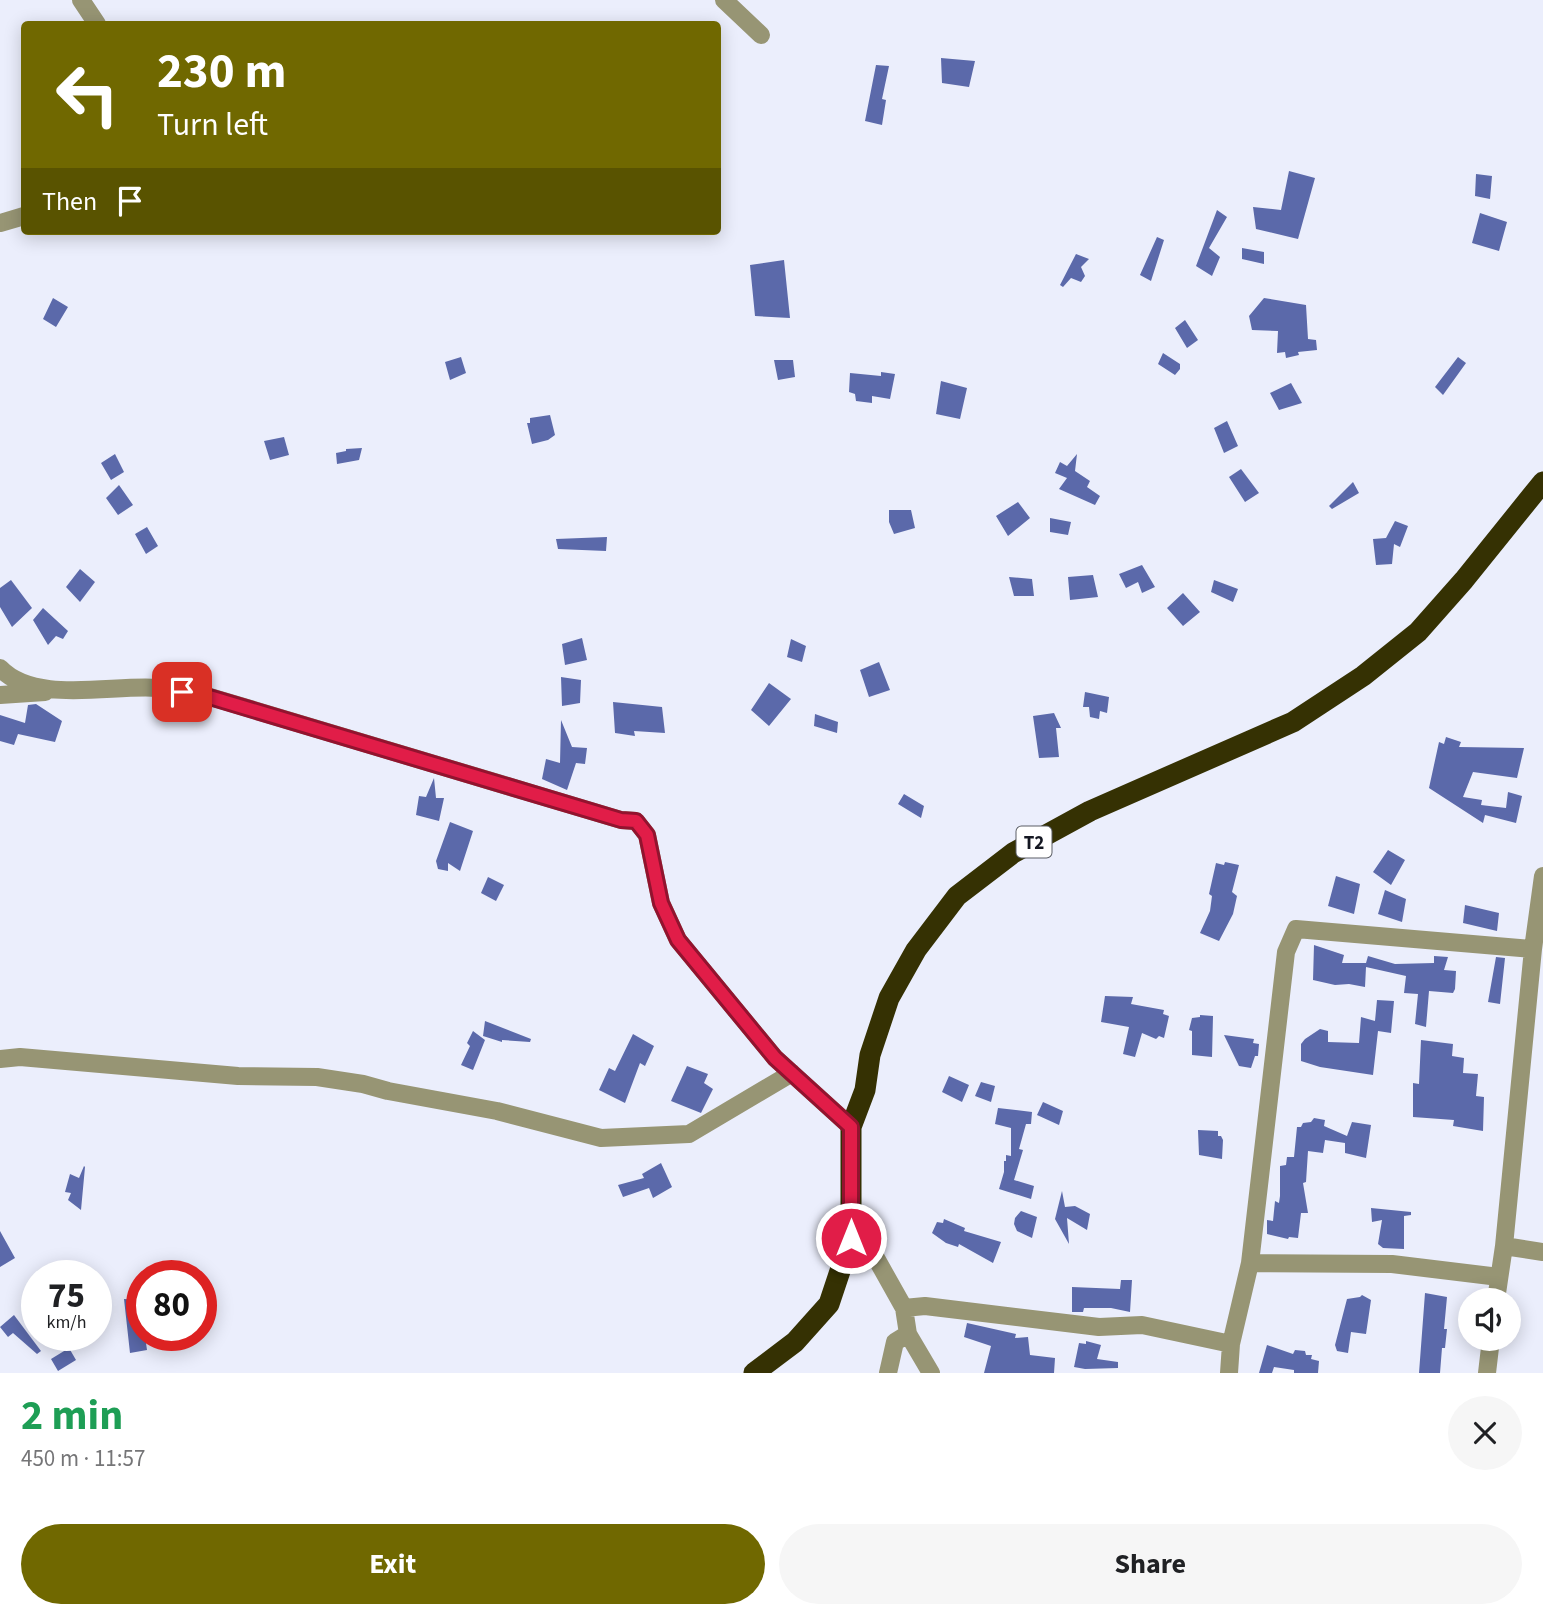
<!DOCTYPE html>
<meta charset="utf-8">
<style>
:root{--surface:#fff;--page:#f6f6f6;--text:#202124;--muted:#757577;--accent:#706800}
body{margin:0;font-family:"Source Sans 3",sans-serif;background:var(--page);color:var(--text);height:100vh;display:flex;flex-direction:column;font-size:26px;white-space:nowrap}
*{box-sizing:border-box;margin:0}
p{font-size:23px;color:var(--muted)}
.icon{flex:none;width:38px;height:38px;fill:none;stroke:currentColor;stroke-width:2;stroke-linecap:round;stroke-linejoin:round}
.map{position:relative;height:1373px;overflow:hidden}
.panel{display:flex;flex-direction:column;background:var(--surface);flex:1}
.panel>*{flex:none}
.guide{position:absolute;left:21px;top:21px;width:700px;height:214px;border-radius:7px;box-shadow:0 4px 18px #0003;background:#706800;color:#fff;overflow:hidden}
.buttons{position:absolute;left:1458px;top:1288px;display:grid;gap:14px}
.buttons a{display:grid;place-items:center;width:63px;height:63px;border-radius:50%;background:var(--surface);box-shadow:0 4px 18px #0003;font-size:35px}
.speed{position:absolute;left:21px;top:1260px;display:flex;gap:14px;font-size:35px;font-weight:700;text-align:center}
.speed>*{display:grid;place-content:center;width:91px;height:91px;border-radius:50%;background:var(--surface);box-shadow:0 4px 18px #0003;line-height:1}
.speed small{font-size:18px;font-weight:400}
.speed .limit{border:10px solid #d22;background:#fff;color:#111}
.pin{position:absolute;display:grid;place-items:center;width:60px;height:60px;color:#fff;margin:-30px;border-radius:14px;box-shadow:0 4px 10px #0006}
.me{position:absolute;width:77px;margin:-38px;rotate:0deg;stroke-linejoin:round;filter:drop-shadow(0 0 5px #0008)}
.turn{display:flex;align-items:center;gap:24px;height:147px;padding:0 21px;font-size:32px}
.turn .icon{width:91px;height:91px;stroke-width:2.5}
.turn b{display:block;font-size:49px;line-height:60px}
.then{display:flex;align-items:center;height:66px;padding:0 21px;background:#0003;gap:14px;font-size:26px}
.round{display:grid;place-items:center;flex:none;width:74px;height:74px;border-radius:37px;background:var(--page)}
.summary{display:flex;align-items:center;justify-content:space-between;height:119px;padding:0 21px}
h1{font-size:42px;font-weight:700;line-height:52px;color:#1e9e55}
.button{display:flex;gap:14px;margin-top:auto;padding:14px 21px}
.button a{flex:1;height:80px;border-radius:42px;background:var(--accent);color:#fff;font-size:28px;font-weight:700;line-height:80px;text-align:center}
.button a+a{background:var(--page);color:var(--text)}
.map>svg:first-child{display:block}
</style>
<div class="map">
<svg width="1543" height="1373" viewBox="0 0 1543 1373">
<rect width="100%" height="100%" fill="#ebeefc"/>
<path fill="#5b69aa" d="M941 58 975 61 969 87 942 83Z
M876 65 889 66 882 99 886 100 882 125 865 121Z
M1289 171 1315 178 1298 239 1256 229 1253 207 1281 210Z
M1476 174 1492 176 1490 199 1475 196Z
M1217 210 1227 217 1209 248 1220 257 1212 276 1196 266Z
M1480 213 1507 222 1499 251 1472 243Z
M1157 237 1164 240 1151 281 1140 275Z
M1242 248 1264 252V264L1242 259Z
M1076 254 1089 259 1081 267 1085 276 1081 282 1071 278 1063 287 1060 285Z
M784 260 790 318 755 316 750 265Z
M53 298 68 307 56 327 43 319Z
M1264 298 1306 305 1308 339 1316 340 1317 350 1298 352 1299 355 1286 358 1285 352 1277 353 1278 331 1252 330 1249 316Z
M1185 320 1198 340 1187 348 1175 328Z
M1163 353 1180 364V369L1175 375 1158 364Z
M461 357 466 373 450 380 445 362Z
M1458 357 1466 363 1443 395 1435 387Z
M774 360H793L795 377 778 380Z
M881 372 895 374 890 399 872 396V403L856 401 855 394 849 392 850 373 881 376Z
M941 381 967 388 960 419 936 414Z
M1291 383 1302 403 1279 410 1270 393Z
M550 415 555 435 548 440 532 444 527 423H530V418Z
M1227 421 1238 446 1224 453 1214 428Z
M284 437 289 455 270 460 264 441Z
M362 448 359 460 337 464 336 453 346 451V449Z
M115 454 124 472 111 480 101 463Z
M1077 454 1075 471 1090 481 1087 487 1100 496 1095 505 1059 489 1067 478 1055 473 1060 462 1067 466Z
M1241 469 1259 493 1245 502 1229 477Z
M1353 482 1359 493 1332 509 1329 506Z
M119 485 133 505 118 515 106 498Z
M1018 502 1030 518 1008 536 996 516Z
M889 510H911L915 528 894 534 889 522Z
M1050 518 1071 522 1068 535 1050 532Z
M1395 521 1408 526 1400 547 1394 544 1392 564 1376 565 1373 539 1386 538Z
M147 527 158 546 146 554 135 534Z
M607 537 606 551 558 549 556 539Z
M1142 565 1155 587 1142 593 1138 582 1126 588 1119 574Z
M80 569 95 582 80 602 66 587Z
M1093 575 1098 597 1070 600 1068 577Z
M1009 577 1032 579 1034 596H1014Z
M11 580 32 608 12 627 0 607V588Z
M1214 580 1238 589 1233 602 1211 592Z
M1183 593 1200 612 1183 626 1167 608Z
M43 608 68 631 63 639 56 636 48 645 33 620Z
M582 638 587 660 565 665 562 644Z
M791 639 806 646 802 662 787 657Z
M879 662 890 690 869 697 860 670Z
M561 677 581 680 580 703 562 706Z
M769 683 791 699 769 726 751 710Z
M1085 692 1109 697 1107 713 1100 711 1099 719 1090 717 1089 707H1083Z
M613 702 662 707 665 733 634 731 635 736 615 733Z
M36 704 62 721 55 742 18 734 14 745 0 741V715L25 723 28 705Z
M1054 713 1061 728H1056L1059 757 1039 758 1033 716Z
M815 714 838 722 837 733 814 726Z
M561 720 572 747 587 748 585 764 576 763 567 790 542 779 546 759 560 763Z
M1446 737 1461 742 1459 747 1524 748 1517 778 1473 772 1463 797 1482 800 1481 805 1506 808 1508 792 1522 796 1516 823 1485 815 1483 823 1429 788 1439 742 1444 744Z
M434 778 436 798H444L439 821 416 815 419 796 426 797Z
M904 794 924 806 921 818 898 804Z
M450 822 473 831 460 871 448 863V871L438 869 436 861Z
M1388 850 1405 860 1391 885 1373 872Z
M1225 862 1239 865 1232 892 1237 896 1233 914 1219 941 1200 933 1210 911 1212 896 1209 894 1216 863 1224 865Z
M1336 876 1360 884 1354 914 1328 906Z
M488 877 504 885 496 901 481 893Z
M1385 890 1406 899 1402 922 1378 914Z
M1465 905 1499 913 1497 931 1463 923Z
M1314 945 1344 955 1342 963H1366L1368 956 1395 964 1434 963V956L1448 957 1444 970 1456 971 1455 989 1453 993 1429 991 1426 1027 1415 1024 1418 994 1404 993 1406 976 1366 967 1365 987 1349 984 1335 985 1313 980Z
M1496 957 1505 958 1500 1004 1488 1002Z
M1105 996 1133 997 1131 1004 1164 1010 1163 1014 1169 1016 1164 1038 1159 1036 1156 1039 1142 1033 1135 1057 1123 1054 1129 1027 1101 1022Z
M1377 1000 1394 1001 1391 1033 1378 1031 1373 1075 1320 1067 1301 1061V1044L1305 1039 1320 1029 1328 1031V1042L1359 1043 1361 1017 1375 1021Z
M1200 1015 1213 1016 1212 1057 1192 1055V1031L1189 1030 1192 1018 1200 1017Z
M485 1021 531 1039 530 1042 502 1040V1042L483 1036Z
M473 1031 485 1040 473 1070 461 1065 470 1046 467 1043Z
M633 1034 654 1046 645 1066 640 1063 625 1103 599 1090 609 1068 615 1071Z
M1224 1035 1254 1039 1253 1043 1259 1044 1258 1056H1255L1251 1068 1239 1066Z
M1421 1040 1453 1044 1452 1056 1464 1058 1463 1073 1478 1074 1476 1096 1484 1097 1483 1131 1453 1126 1454 1120 1413 1117V1083L1419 1084Z
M687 1066 708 1074 704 1083 713 1089 701 1113 671 1101Z
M949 1076 969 1085 962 1102 942 1092Z
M981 1082 995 1086 991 1102 975 1096Z
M1043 1102 1063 1111 1059 1125 1037 1115Z
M998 1108 1032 1112 1031 1124H1026L1019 1149 1023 1150 1014 1180 1034 1186 1031 1199 999 1189 1004 1172V1161H1006V1155L1011 1156V1128L995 1124Z
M1314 1118 1325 1120 1324 1126 1347 1136 1352 1122 1371 1125 1366 1158 1345 1153V1143L1325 1140 1323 1153 1308 1151 1306 1182 1303 1183 1308 1213H1301L1298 1238 1289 1237 1288 1239 1267 1234V1220L1273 1221 1275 1201 1279 1203 1280 1196V1166L1286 1165 1287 1157H1294L1297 1127H1301L1303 1123 1311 1122Z
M1198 1130 1218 1131V1136H1221L1223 1140 1222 1159 1199 1155Z
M661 1163 672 1187 653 1198 649 1188 623 1197 618 1185 644 1178 642 1174Z
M84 1166 85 1167 81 1210 68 1200 71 1193 65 1192 70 1174 79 1178Z
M1062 1191 1065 1207 1075 1206 1090 1214 1087 1230 1067 1218 1069 1244 1055 1219Z
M1371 1208 1411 1212V1215L1404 1216V1249L1383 1248 1378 1244 1382 1220 1372 1222Z
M1021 1211 1037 1217 1032 1238 1017 1231 1014 1224 1015 1218Z
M944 1219 965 1228 964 1231 1001 1242 993 1263 959 1244 958 1247 946 1243 932 1233 937 1222 943 1223Z
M0 1231 15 1258 0 1267Z
M1121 1280H1132L1130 1312 1111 1308H1084L1083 1312H1072V1287L1120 1289Z
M1425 1293 1447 1297 1444 1329H1447L1445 1348H1442L1440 1373H1419Z
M1362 1295 1371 1300 1366 1334 1351 1332 1348 1353 1337 1351 1335 1345 1347 1299 1360 1297Z
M124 1299 141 1300 142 1336H145L147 1350 130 1353Z
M14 1315 41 1351 37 1354 13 1333 8 1337 0 1327Z
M967 1323 1016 1334 1015 1338 1028 1337 1030 1355 1055 1358 1054 1373H984L991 1346 964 1337Z
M1086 1341 1101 1345 1097 1359 1118 1362V1368L1085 1369 1074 1367 1079 1343 1086 1344Z
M1267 1345 1293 1354 1295 1350 1305 1351 1306 1355H1312L1311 1359 1319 1361 1318 1373H1294V1370L1274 1367 1272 1373H1259Z
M69 1348 76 1360 58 1371 51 1359Z"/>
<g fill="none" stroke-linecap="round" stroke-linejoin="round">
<path stroke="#979574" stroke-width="18" d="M81 0 97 24
M724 0 761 35
M0 223 24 216
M0 668C35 705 113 684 158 688 174 689 191 693 207 696L621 820 636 821 647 835 661 903 678 940 775 1058 851 1127
M0 695 45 692
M0 1059 20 1057 238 1076 317 1077 363 1084 388 1091 497 1111 601 1138 689 1134 792 1073
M851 1238 872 1251 904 1308 908 1334 931 1373
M1504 1246 1543 1252
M1250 1263 1392 1264 1499 1277
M1496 1300 1504 1246 1533 949 1543 876
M904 1308 925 1306 1099 1327 1142 1325 1231 1344
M888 1373 895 1342 908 1334
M1229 1373 1231 1344 1250 1263 1286 952 1296 929 1533 949
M1487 1373 1491 1339"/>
<path stroke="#353103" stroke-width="21" d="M754 1373 795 1342 829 1304 851 1238V1127L865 1090 870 1055 889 998 916 950 957 896 1013 853 1090 811 1293 722 1363 676 1418 632 1464 580 1543 482"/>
</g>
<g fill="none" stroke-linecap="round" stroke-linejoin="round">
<g stroke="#92132f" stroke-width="18">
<path id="route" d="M182 692 206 696 621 820 636 821 647 835 661 903 678 940 775 1058 851 1127V1238"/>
</g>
<use href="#route" stroke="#e11d48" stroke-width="12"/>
</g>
<g text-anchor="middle" stroke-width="5" stroke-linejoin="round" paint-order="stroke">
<rect fill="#fff" stroke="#5a5d64" stroke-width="2" x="1016.5" y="826.5" width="35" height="31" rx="5"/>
<g font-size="19" font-weight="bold" fill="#141722">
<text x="1034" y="849">T2</text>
</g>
</g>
</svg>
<div class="buttons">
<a><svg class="icon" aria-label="sound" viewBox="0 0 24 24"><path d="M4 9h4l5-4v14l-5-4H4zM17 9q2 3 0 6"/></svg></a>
</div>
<div class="speed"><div>75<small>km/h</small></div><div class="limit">80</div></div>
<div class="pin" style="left:182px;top:692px;background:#d93025"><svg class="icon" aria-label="arrive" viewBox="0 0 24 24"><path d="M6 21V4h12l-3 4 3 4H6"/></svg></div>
<svg class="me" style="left:851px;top:1238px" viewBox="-20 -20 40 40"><circle r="17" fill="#e11d48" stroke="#fff" stroke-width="3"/><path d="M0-11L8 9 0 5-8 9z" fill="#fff"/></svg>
<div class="guide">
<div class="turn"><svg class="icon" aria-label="left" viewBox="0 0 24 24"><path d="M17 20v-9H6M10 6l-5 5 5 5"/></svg><div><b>230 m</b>Turn left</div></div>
<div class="then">Then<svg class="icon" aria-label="arrive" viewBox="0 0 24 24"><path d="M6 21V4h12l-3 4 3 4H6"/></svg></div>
</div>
</div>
<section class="panel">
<div class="summary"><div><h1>2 min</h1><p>450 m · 11:57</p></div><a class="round"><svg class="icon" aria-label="close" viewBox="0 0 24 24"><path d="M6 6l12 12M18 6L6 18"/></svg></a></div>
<div class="button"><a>Exit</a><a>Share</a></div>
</section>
